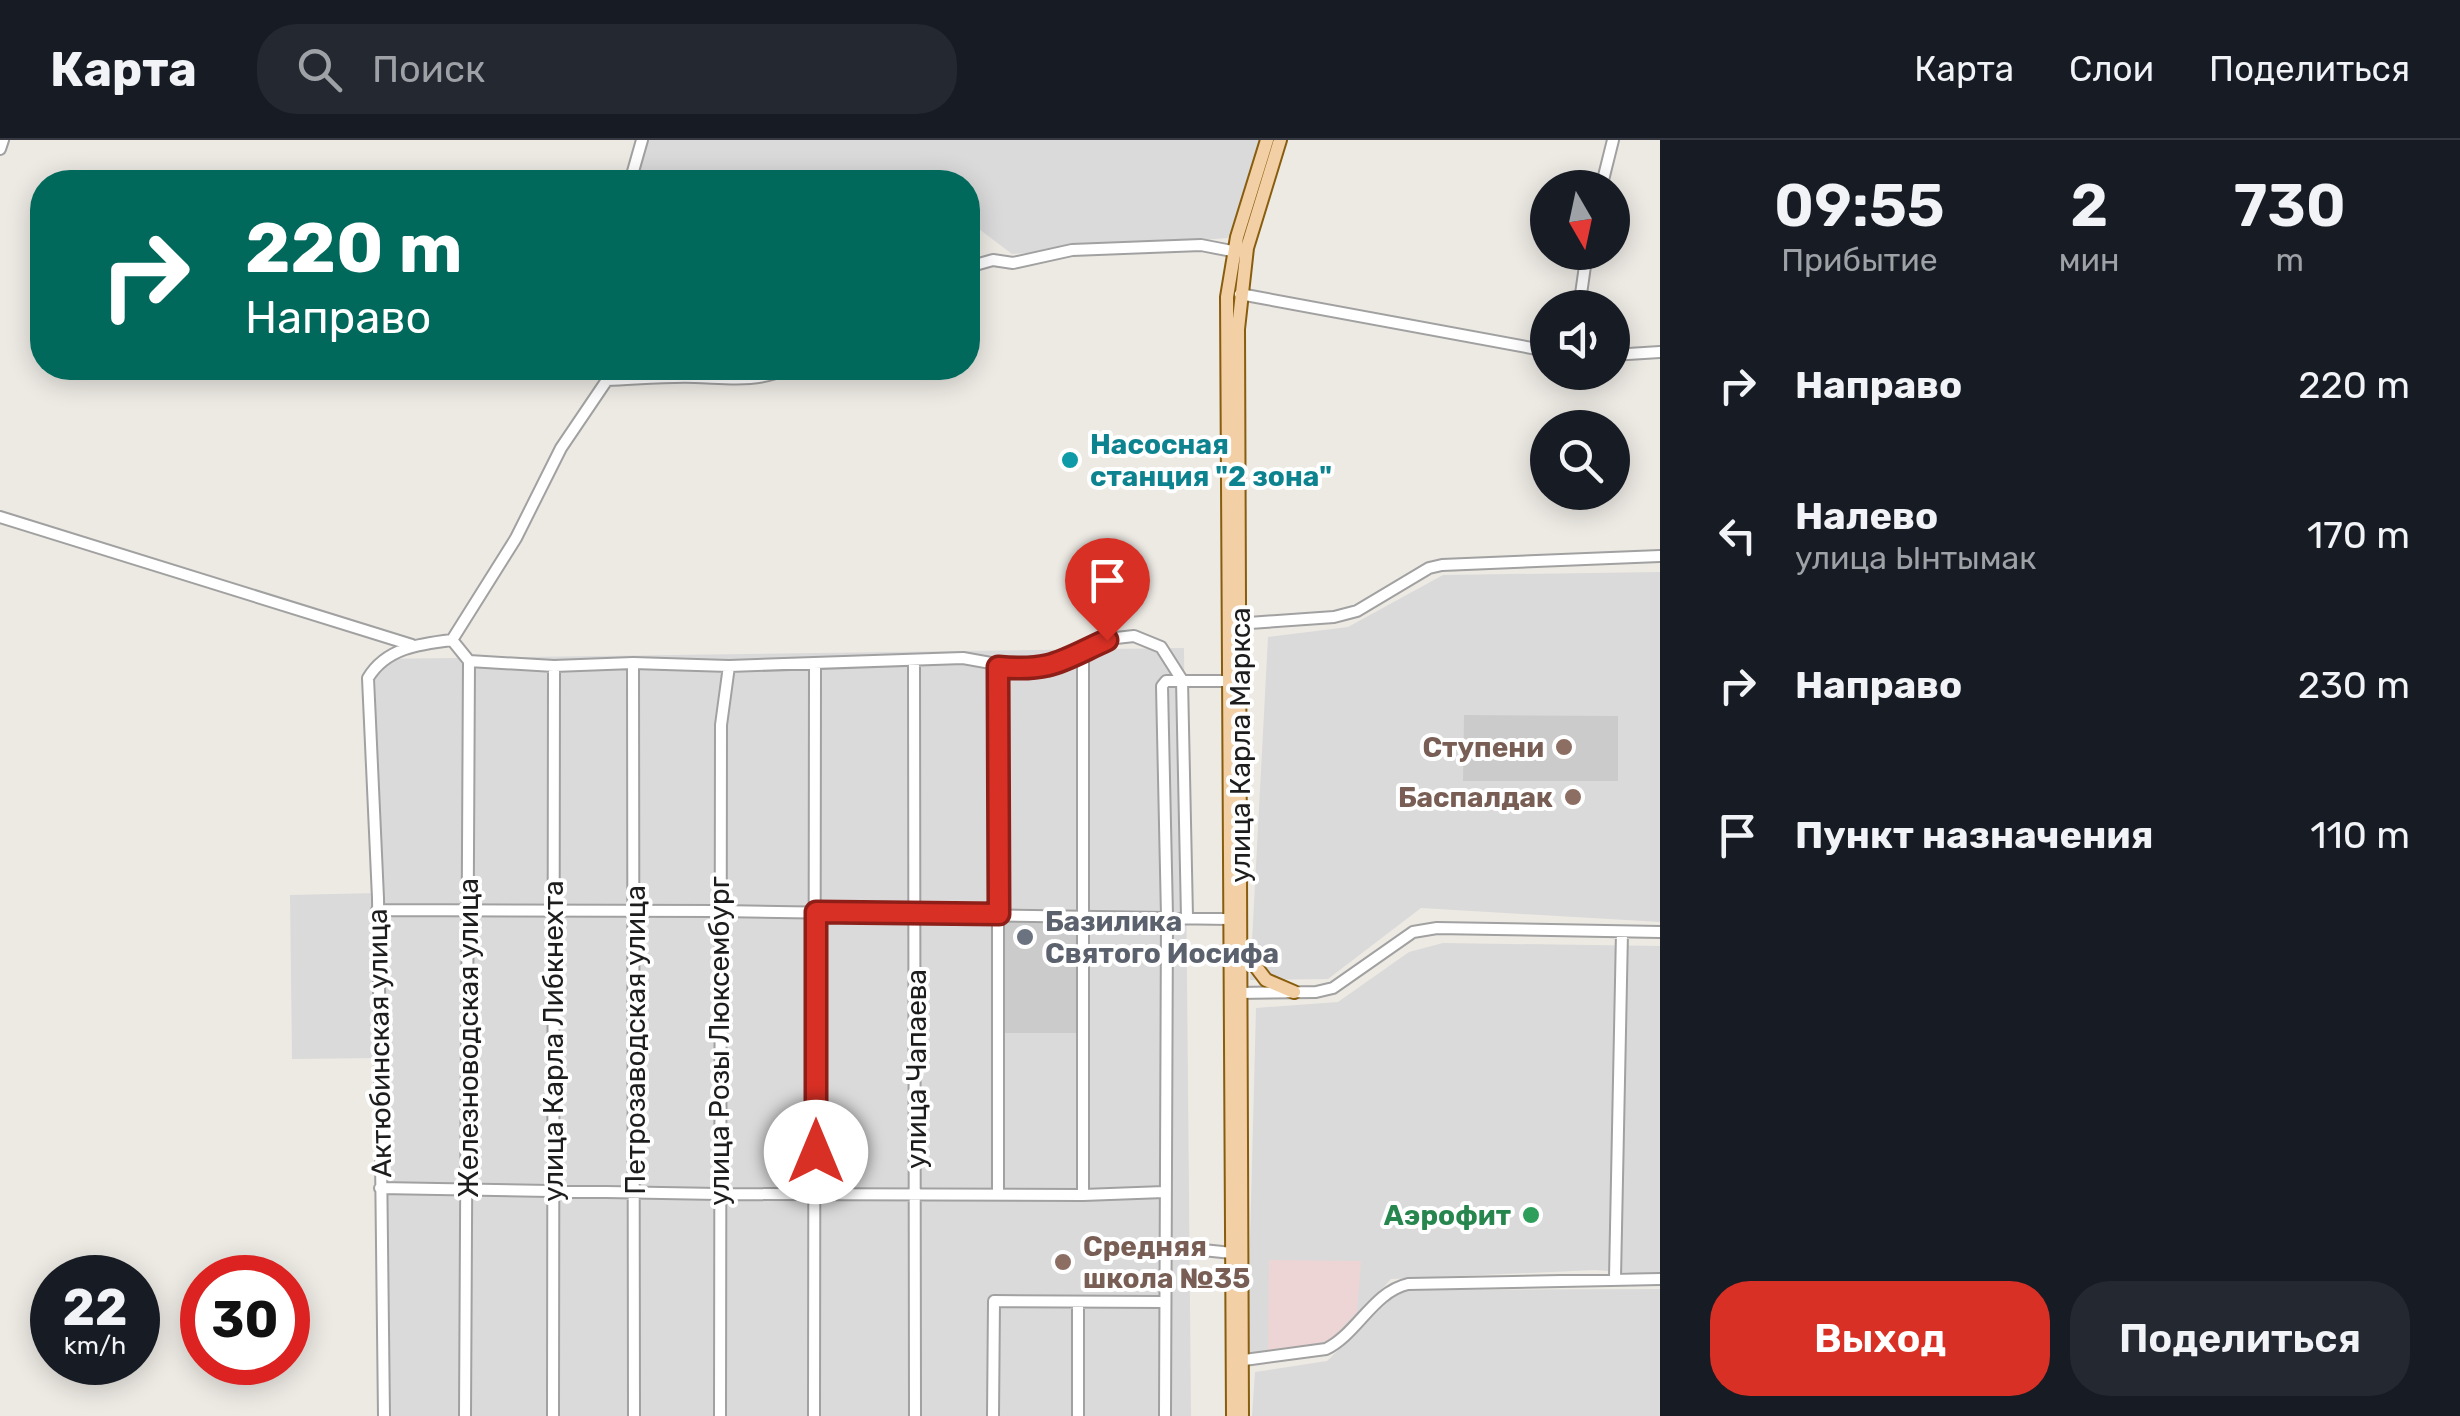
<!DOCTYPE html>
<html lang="ru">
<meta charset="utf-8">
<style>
:root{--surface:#171b24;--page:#242831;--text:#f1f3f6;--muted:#9ea1a6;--line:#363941;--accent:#d93025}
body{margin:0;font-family:Rubik,sans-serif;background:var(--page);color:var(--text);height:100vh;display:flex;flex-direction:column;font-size:38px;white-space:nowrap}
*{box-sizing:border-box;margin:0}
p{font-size:32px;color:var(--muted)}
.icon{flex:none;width:55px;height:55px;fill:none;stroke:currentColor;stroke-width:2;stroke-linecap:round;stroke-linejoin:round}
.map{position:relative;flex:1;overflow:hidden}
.drawer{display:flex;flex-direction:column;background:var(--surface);width:800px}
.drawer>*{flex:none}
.guide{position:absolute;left:30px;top:30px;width:950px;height:210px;border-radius:40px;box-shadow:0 5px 25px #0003;background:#00695c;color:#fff;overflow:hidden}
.needle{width:65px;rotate:171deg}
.buttons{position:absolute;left:1530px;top:30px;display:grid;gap:20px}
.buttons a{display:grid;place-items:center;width:100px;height:100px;border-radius:50%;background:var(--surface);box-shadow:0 5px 25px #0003;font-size:50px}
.speed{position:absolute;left:30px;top:1115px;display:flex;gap:20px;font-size:50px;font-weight:700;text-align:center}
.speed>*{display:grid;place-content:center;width:130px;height:130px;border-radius:50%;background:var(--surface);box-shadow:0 5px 25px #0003;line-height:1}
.speed small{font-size:25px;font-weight:400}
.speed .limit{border:15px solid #d22;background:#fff;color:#111}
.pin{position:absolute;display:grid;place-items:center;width:85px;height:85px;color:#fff;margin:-102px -42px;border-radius:50% 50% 50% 0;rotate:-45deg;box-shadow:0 0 10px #0007}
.pin .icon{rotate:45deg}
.me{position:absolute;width:110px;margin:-55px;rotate:0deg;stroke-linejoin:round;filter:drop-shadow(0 0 8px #0008)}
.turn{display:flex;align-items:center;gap:35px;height:210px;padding:0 50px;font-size:45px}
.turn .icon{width:130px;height:130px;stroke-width:2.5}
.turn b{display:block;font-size:70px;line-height:85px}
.eta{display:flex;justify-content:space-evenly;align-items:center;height:170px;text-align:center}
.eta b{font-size:60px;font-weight:600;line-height:70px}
.action{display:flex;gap:20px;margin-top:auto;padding:20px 50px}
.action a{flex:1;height:115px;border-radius:40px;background:var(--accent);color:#fff;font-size:40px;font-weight:600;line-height:115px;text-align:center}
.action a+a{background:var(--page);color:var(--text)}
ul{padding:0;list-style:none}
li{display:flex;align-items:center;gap:30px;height:150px;padding:0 50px}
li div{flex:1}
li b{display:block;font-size:38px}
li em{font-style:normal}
header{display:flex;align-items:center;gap:60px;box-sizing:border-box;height:140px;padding:0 50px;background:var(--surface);border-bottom:2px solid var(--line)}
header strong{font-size:48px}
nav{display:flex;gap:55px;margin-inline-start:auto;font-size:35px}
.search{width:700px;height:90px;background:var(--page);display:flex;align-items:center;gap:25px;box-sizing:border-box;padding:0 35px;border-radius:40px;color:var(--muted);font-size:38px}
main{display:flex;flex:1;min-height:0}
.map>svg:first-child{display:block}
</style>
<header>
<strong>Карта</strong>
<div class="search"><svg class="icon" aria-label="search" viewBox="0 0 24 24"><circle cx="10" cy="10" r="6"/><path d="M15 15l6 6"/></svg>Поиск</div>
<nav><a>Карта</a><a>Слои</a><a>Поделиться</a></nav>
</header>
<main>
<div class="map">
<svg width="1660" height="1276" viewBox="0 0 1660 1276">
<rect width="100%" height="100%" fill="#edeae4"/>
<path fill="#dbdada" d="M648 0H1261L1228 98 1012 114 979 89 968 95V42H636Z
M1660 432V782L1421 768 1328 839 1250 840 1268 497 1348 487 1443 435Z
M1184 508 1191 1276H382L377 918 292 919 290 755 378 753 375 519Z
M1443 803 1660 806V1135L1595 1130 1391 1139 1334 1202 1322 1207 1247 1217 1256 868 1338 862 1409 812Z
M1660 1149V1276H1252L1255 1232 1327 1221 1392 1158 1406 1150Z"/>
<path fill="#edd5d5" d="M1269 1120 1361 1121 1357 1172 1329 1201 1268 1212Z"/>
<path fill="#cbcbcb" d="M1464 575 1618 576V641H1463Z
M1005 781H1077V893H1004Z"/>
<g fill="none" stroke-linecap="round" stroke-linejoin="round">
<g stroke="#a1a1a1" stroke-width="14">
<path id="minor" d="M0 9 3 0
M630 42 642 0
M1601 48 1613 0
M968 127 993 120 1013 123 1072 110 1201 105 1237 112
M1240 154 1548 211
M1579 168 1587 112
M1612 215 1660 212
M607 240C636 239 666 236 695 237 728 238 757 243 788 228
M0 377 412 505
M1235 484 1334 477 1357 471 1429 428 1442 425 1660 416
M452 500 516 398 561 308 607 240 609 228
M1083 510V1055
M914 522 915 1276
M633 523 634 1276
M998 527V1054
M377 770 719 771 1230 779
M1236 853 1316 852 1333 848 1413 792 1437 788 1660 792
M380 1048 718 1054 1083 1055 1164 1052
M1164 1106 1232 1113
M1615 1138 1622 792
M1237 1221 1326 1209C1357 1194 1373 1152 1408 1144L1660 1139
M384 1276 378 758 368 538C386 508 419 504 452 500L469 521 554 526 633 523 729 526 963 518 1030 530 1051 526 1107 499 1134 496 1161 507 1182 540 1187 777
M465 1276 469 521
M553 1276 554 526
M720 1276 721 585 729 526
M814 1276 815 526
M993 1276 994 1161 1165 1162
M1078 1276V1162
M1165 1276 1167 776 1162 546 1166 541H1228"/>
</g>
<g stroke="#885d0e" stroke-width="16">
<path id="major" d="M1244 811 1266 840 1294 852
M1233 1276 1227 157 1237 97 1267 0
M1242 1276 1238 189 1247 108 1280 0"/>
</g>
<use href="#minor" stroke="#fff" stroke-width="10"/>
<use href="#major" stroke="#f2cfa4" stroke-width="12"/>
</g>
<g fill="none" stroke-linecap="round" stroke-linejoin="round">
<g stroke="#8d1f18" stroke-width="25">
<path id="route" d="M816 1012V772L999 774 998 527C1051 532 1061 521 1107 500"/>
</g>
<use href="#route" stroke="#d93025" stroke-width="18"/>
</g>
<circle fill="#0f9aa8" stroke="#fff" stroke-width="4" cx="1070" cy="320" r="10"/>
<g fill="#8d6e63" stroke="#fff" stroke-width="4">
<circle cx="1564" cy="607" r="10"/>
<circle cx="1573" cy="657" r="10"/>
<circle cx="1063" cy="1122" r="10"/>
</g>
<circle fill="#6b7280" stroke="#fff" stroke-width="4" cx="1025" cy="797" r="10"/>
<circle fill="#2e9e5b" stroke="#fff" stroke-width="4" cx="1531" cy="1075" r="10"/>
<g text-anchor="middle" stroke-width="8" stroke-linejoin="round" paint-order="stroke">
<g font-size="28" font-weight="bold" fill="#0d838f" stroke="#fff" text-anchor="start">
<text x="1090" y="314">Насосная<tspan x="1090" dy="32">станция "2 зона"</tspan></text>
</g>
<g font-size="28" fill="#1d1d1d" stroke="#fff">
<text transform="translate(1240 605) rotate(-90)" y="10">улица Карла Маркса</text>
<text transform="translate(468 898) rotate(-90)" y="10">Железноводская улица</text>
<text transform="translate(635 900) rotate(-90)" y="10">Петрозаводская улица</text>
<text transform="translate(553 901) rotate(-90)" y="10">улица Карла Либкнехта</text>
<text transform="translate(719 901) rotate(-90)" y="10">улица Розы Люксембург</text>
<text transform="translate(379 903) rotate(-91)" y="10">Актюбинская улица</text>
<text transform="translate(916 929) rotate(-90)" y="10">улица Чапаева</text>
</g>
<g font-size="28" font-weight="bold" fill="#785e54" stroke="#fff" text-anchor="end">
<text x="1544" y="617">Ступени</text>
<text x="1553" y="667">Баспалдак</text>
<text x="1083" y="1116" text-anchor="start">Средняя<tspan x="1083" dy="32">школа №35</tspan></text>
</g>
<g font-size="28" font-weight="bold" fill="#5b616d" stroke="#fff" text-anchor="start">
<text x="1045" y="791">Базилика<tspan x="1045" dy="32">Святого Иосифа</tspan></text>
</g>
<g font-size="28" font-weight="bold" fill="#27864d" stroke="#fff" text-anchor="end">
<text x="1511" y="1085">Аэрофит</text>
</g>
</g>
</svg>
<div class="buttons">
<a><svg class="needle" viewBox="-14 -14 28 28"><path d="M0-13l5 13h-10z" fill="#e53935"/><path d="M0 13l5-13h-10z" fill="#9ea1a6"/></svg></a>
<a><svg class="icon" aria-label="sound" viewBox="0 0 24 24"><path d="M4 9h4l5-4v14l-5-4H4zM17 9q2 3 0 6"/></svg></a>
<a><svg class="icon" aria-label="search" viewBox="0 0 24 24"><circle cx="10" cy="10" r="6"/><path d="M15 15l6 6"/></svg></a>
</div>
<div class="speed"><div>22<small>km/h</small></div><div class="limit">30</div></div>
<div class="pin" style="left:1107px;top:500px;background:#d93025"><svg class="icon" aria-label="arrive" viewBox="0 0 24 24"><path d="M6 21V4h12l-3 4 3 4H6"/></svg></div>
<svg class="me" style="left:816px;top:1012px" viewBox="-20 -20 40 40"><circle r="19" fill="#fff"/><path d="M0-13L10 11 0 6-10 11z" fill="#d93025"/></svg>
<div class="guide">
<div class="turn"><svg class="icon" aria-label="right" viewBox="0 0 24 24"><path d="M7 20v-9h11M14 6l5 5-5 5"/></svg><div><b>220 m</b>Направо</div></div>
</div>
</div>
<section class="drawer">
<div class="eta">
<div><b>09:55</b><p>Прибытие</p></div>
<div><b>2</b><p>мин</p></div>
<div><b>730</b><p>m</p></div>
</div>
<ul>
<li><svg class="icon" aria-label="right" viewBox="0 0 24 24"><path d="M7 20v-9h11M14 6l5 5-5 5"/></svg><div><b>Направо</b></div><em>220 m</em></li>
<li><svg class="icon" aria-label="left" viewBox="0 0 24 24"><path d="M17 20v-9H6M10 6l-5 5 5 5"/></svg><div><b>Налево</b><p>улица Ынтымак</p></div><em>170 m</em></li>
<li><svg class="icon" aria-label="right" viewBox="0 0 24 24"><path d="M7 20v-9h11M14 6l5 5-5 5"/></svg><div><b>Направо</b></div><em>230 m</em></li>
<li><svg class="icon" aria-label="arrive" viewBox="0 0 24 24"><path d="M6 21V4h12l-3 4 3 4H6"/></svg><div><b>Пункт назначения</b></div><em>110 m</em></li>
</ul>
<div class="action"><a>Выход</a><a>Поделиться</a></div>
</section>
</main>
